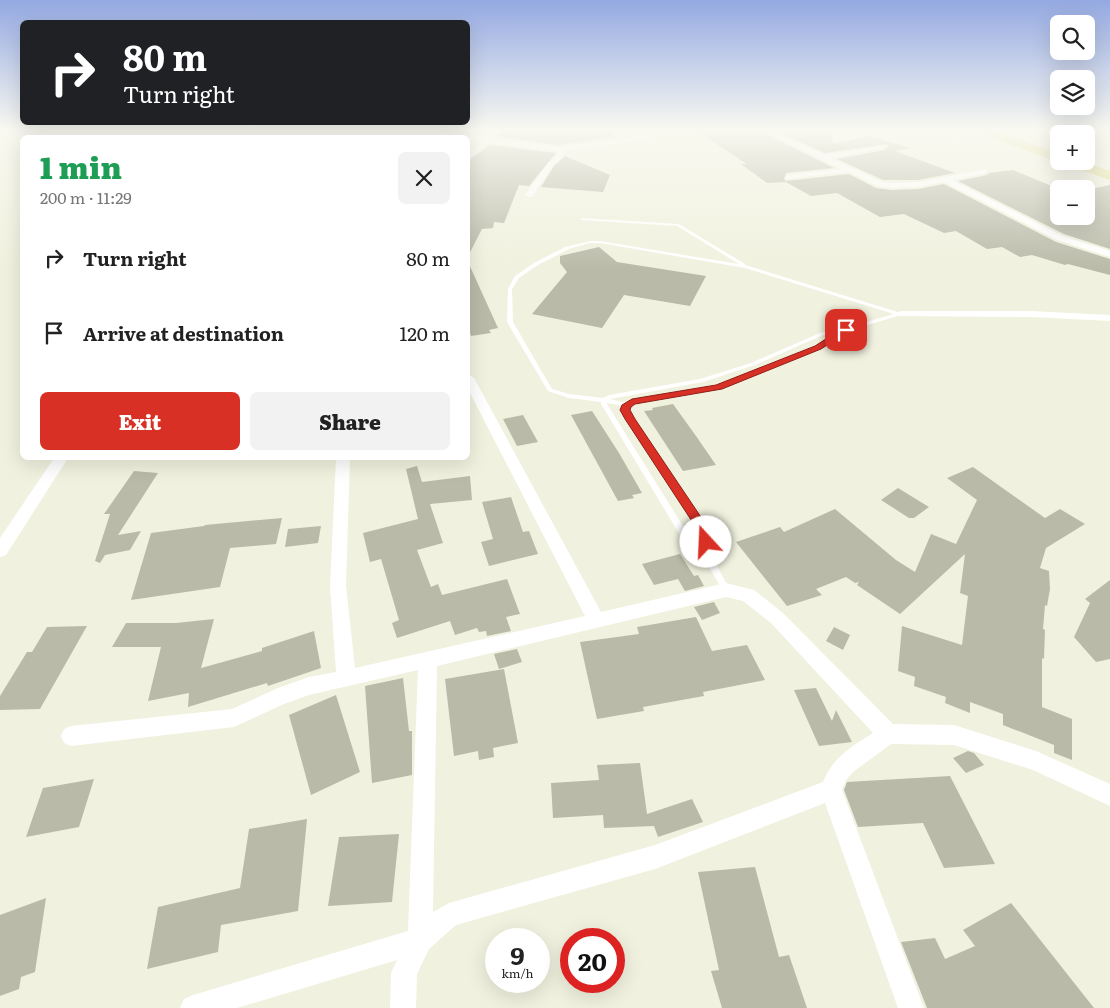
<!DOCTYPE html>
<meta charset="utf-8">
<style>
:root{--surface:#fff;--page:#f2f2f2;--text:#222;--muted:#767676;--accent:#d93025}
body{margin:0;font-family:Literata,serif;background:var(--page);color:var(--text);height:100vh;display:flex;flex-direction:column;font-size:19px;white-space:nowrap}
*{box-sizing:border-box;margin:0}
p{font-size:16px;color:var(--muted)}
.icon{flex:none;width:28px;height:28px;fill:none;stroke:currentColor;stroke-width:2;stroke-linecap:round;stroke-linejoin:round}
.map{position:relative;flex:1;overflow:hidden}
.details{position:absolute;left:20px;top:135px;width:450px;height:325px;display:flex;flex-direction:column;background:var(--surface);border-radius:8px;box-shadow:0 5px 20px #0002}
.details>*{flex:none}
.banner{position:absolute;left:20px;top:20px;width:450px;height:105px;border-radius:8px;box-shadow:0 5px 20px #0002;background:#202124;color:#fff;overflow:hidden}
.controls{position:absolute;left:1050px;top:15px;display:grid;gap:10px}
.controls a{display:grid;place-items:center;width:45px;height:45px;border-radius:8px;background:var(--surface);box-shadow:0 5px 20px #0002;font-size:25px}
.speed{position:absolute;left:485px;top:928px;display:flex;gap:10px;font-size:25px;font-weight:700;text-align:center}
.speed>*{display:grid;place-content:center;width:65px;height:65px;border-radius:50%;background:var(--surface);box-shadow:0 5px 20px #0002;line-height:1}
.speed small{font-size:12px;font-weight:400}
.speed .limit{border:8px solid #d22;background:#fff;color:#111}
.pin{position:absolute;display:grid;place-items:center;width:42px;height:42px;color:#fff;margin:-21px;border-radius:10px;box-shadow:0 2px 8px #0006}
.me{position:absolute;width:55px;margin:-28px;rotate:340deg;stroke-linejoin:round;filter:drop-shadow(0 0 4px #0008)}
.turn{display:flex;align-items:center;gap:18px;height:105px;padding:0 20px;font-size:22px}
.turn .icon{width:65px;height:65px;stroke-width:2.5}
.turn b{display:block;font-size:35px;line-height:42px}
.round{display:grid;place-items:center;flex:none;width:52px;height:52px;border-radius:8px;background:var(--page)}
.head{display:flex;align-items:center;justify-content:space-between;height:85px;padding:0 20px}
h1{font-size:30px;font-weight:800;line-height:38px;color:#1e9e55}
.primary-button{display:flex;gap:10px;margin-top:auto;padding:10px 20px}
.primary-button a{flex:1;height:58px;border-radius:8px;background:var(--accent);color:#fff;font-size:20px;font-weight:800;line-height:58px;text-align:center}
.primary-button a+a{background:var(--page);color:var(--text)}
ul{padding:0;list-style:none}
li{display:flex;align-items:center;gap:15px;height:75px;padding:0 20px}
li div{flex:1}
li b{display:block;font-size:19px}
li em{font-style:normal}
.map>svg:first-child{display:block}
</style>
<div class="map">
<svg width="1110" height="1008" viewBox="0 0 1110 1008">
<rect width="100%" height="100%" fill="#f1f1df"/>
<path fill="#babaa9" d="M506 129H613L614 137 557 145 496 136Z
M694 129H770L764 133 834 168 786 173 784 179 786 181 849 174 876 188 892 190 918 189 944 184 1056 242 1110 259V275L1068 264 1065 265 1032 255 1020 257 1002 247 987 249 956 231 944 233 904 214 880 217 837 193 811 196 786 182 767 183 741 164H747Z
M797 129H831L833 144 869 136 910 148 895 151 955 173 918 180H883L837 159 884 150 889 146 887 144 825 153 782 134Z
M490 145 556 153 529 186 519 185 504 223 494 222 493 228 482 229 468 256V161Z
M565 156 610 175 603 192 541 187 554 166Z
M1013 170 1059 189V216H1086V190L1110 185V249L1064 234 958 181 987 175 989 173Z
M599 247 617 262 706 276 690 306 624 295 602 328 532 314 567 272 560 263V256Z
M468 262 498 328 489 330 491 333 471 336 468 327Z
M673 404 696 436 716 465 683 471 644 411 653 410 652 408Z
M592 411 619 453 642 493 632 495 634 498 618 501 571 415Z
M523 415 538 442 517 446 503 419Z
M417 466 422 482 470 476 472 500 430 504 443 543 417 550 431 587 438 584 442 595 507 579 520 614 506 617 511 631 487 636 486 631 479 632 477 628 455 635 450 621 397 638 392 623 399 620 381 559 370 562 363 533 418 519 406 469Z
M973 467 1045 518 1060 509 1085 524 1046 548 1040 568 1049 571 1050 589 1047 606 1045 605 1043 629 1045 630 1044 659 1042 658V707L1072 719V760L1054 753V745L1003 725V714L970 702V713L945 703 946 697 914 686 915 677 898 671 902 626 962 645 968 596 960 593 965 554 900 614 857 585 859 582 855 583 846 577 816 589 822 595 787 606 736 542 780 527 784 532 835 509 896 560 915 572 931 534 956 544 977 500 947 478Z
M134 471 158 473 118 535 141 531 130 550 105 555 100 563 95 561 110 514H104Z
M898 488 929 507 914 518H909L881 500Z
M511 497 523 532 529 531 538 554 489 566 481 542 493 539 482 502Z
M282 518 276 544 230 548 220 587 131 600 151 533 204 526 205 525Z
M321 526 318 543 285 547 288 529Z
M680 554 694 576 698 575 704 586 685 591 678 579 654 585 642 564Z
M1110 580V659L1096 662 1074 637 1090 603 1085 599Z
M714 602 720 613 702 620 694 607Z
M696 617 712 651 747 645 765 680 703 692 704 696 643 707 644 711 597 719 580 642 639 634 637 627Z
M214 619 201 668 262 651V648L314 631 321 668 268 686 267 683 188 707 189 693 148 701 161 647H112L126 623H176Z
M87 626 40 709 0 710V696L27 652H32L47 627Z
M834 627 850 635 843 650 826 641Z
M517 649 522 662 499 669 494 654Z
M504 669 518 743 493 748 494 757 479 760 478 751 454 756 445 679Z
M403 678 409 731H412V775L372 783 365 686Z
M816 688 832 721 836 710 852 742 819 746 794 690Z
M336 695 360 772 311 795 289 715Z
M968 751 974 753 984 765 966 773 953 758Z
M640 763 647 814 692 799 703 822 658 837 654 826 604 828 603 815 553 818 551 783 599 780 597 765Z
M950 776 995 864 944 868 923 823 858 827 844 790 847 782Z
M94 779 79 827 26 837 43 788Z
M307 819 298 911 221 925 218 952 147 969 158 907 240 888 249 829Z
M399 834 392 902 328 906 339 837Z
M755 867 779 957 789 955 807 1008H722L711 971 719 970 698 872Z
M46 898 35 972 21 977 19 989 0 996V915Z
M1011 903 1094 1008H927L901 942 935 938 945 959 975 946 963 930Z"/>
<g fill="none" stroke-linecap="round" stroke-linejoin="round">
<path fill="#fff" fill-rule="evenodd" d="M937 129H942L963 136 960 137Z
M582 218 679 224 745 264V265L904 314 848 331 820 349 721 388 634 404 630 406 628 410 633 419 709 531 710 553 730 590 729 592 726 593 723 592 703 555 680 535 601 404V402L569 398 548 391 507 322 508 289 515 276 534 263 565 247 590 241H600L739 264 677 226 581 220 580 219ZM590 243H600L745 268 894 314 845 328 820 333 751 363 700 379 609 395 603 398 569 394 552 389 513 322 512 289 519 278 538 265 569 249ZM837 333 816 347 718 385 632 400 626 403 610 399 703 382 755 365 823 335ZM607 403 623 406 622 410 627 419 701 531 702 545 686 531 607 404Z"/>
<path fill="#fff" fill-rule="evenodd" d="M272 129H278L273 138H267Z
M292 129H298L297 131 460 135 489 137 557 147 609 141 677 129H691L609 145 565 150 562 158 553 165 532 197H529L525 195 548 163 557 156 558 151 489 143 468 159V154L482 142 468 140V138L293 135 290 133Z
M777 129H795L776 133 825 155 886 145 887 146 884 148 831 158 882 182 892 183 918 182 987 169V173L952 180 1063 236 1110 251V257L1057 240 944 182 918 187 892 188 877 186 849 172 786 179V175H789L841 169 766 132Z
M901 311H1031L1110 315V321L1031 317 897 316 896 314Z
M468 374 474 378 601 612 726 583 754 590 783 613 893 724 954 725 1036 751 1110 784V806L1033 770 954 745 891 744 853 772 846 780 842 790 924 1008H898L825 803 655 869 456 925 429 949 417 974 416 1008H390L391 973 397 960 237 1008H180L184 999 193 995 408 931 418 670 309 695 284 704 234 727 71 746 64 743 61 736 64 729 71 726 232 709 278 688 309 677 336 672 330 586 336 458H350L346 586 355 668 585 616 468 389ZM726 597 743 601 771 623 873 733C852 746 832 758 823 782L655 845 449 903 433 912 437 666Z
M54 458H68L6 555 0 557V538Z"/>
<path fill="#dfdc87" fill-rule="evenodd" d="M972 129H989L1059 154V161H1061H1055L974 131Z
M1063 161H1082L1110 171V180L1064 164Z"/>
</g>
<linearGradient id="sky" x2="0" y2="1"><stop stop-color="#94a9e2"/><stop offset="0.48" stop-color="#f9f9f1"/><stop offset="1" stop-color="#f9f9f1" stop-opacity="0"/></linearGradient>
<rect width="1110" height="270" fill="url(#sky)"/>
<path fill="#d93025" stroke="#8d1f18" d="M843 328 850 330 821 349 722 389 635 404 631 407 630 410 635 419 711 532 712 542 710 545H701L699 532 625 419 620 410 622 405 632 399 716 385 815 346Z"/>
</svg>
<div class="controls">
<a><svg class="icon" aria-label="search" viewBox="0 0 24 24"><circle cx="10" cy="10" r="6"/><path d="M15 15l6 6"/></svg></a>
<a><svg class="icon" aria-label="layers" viewBox="0 0 24 24"><path d="M12 4l9 5-9 5-9-5zM3 14l9 5 9-5"/></svg></a>
<a>+</a>
<a>−</a>
</div>
<div class="speed"><div>9<small>km/h</small></div><div class="limit">20</div></div>
<div class="pin" style="left:846px;top:330px;background:#d93025"><svg class="icon" aria-label="arrive" viewBox="0 0 24 24"><path d="M6 21V4h12l-3 4 3 4H6"/></svg></div>
<svg class="me" style="left:706px;top:542px" viewBox="-20 -20 40 40"><circle r="19" fill="#fff"/><path d="M0-13L10 11 0 6-10 11z" fill="#d93025"/></svg>
<div class="banner">
<div class="turn"><svg class="icon" aria-label="right" viewBox="0 0 24 24"><path d="M7 20v-9h11M14 6l5 5-5 5"/></svg><div><b>80 m</b>Turn right</div></div>
</div>
<section class="details">
<div class="head"><div><h1>1 min</h1><p>200 m · 11:29</p></div><a class="round"><svg class="icon" aria-label="close" viewBox="0 0 24 24"><path d="M6 6l12 12M18 6L6 18"/></svg></a></div>
<ul>
<li><svg class="icon" aria-label="right" viewBox="0 0 24 24"><path d="M7 20v-9h11M14 6l5 5-5 5"/></svg><div><b>Turn right</b></div><em>80 m</em></li>
<li><svg class="icon" aria-label="arrive" viewBox="0 0 24 24"><path d="M6 21V4h12l-3 4 3 4H6"/></svg><div><b>Arrive at destination</b></div><em>120 m</em></li>
</ul>
<div class="primary-button"><a>Exit</a><a>Share</a></div>
</section>
</div>
